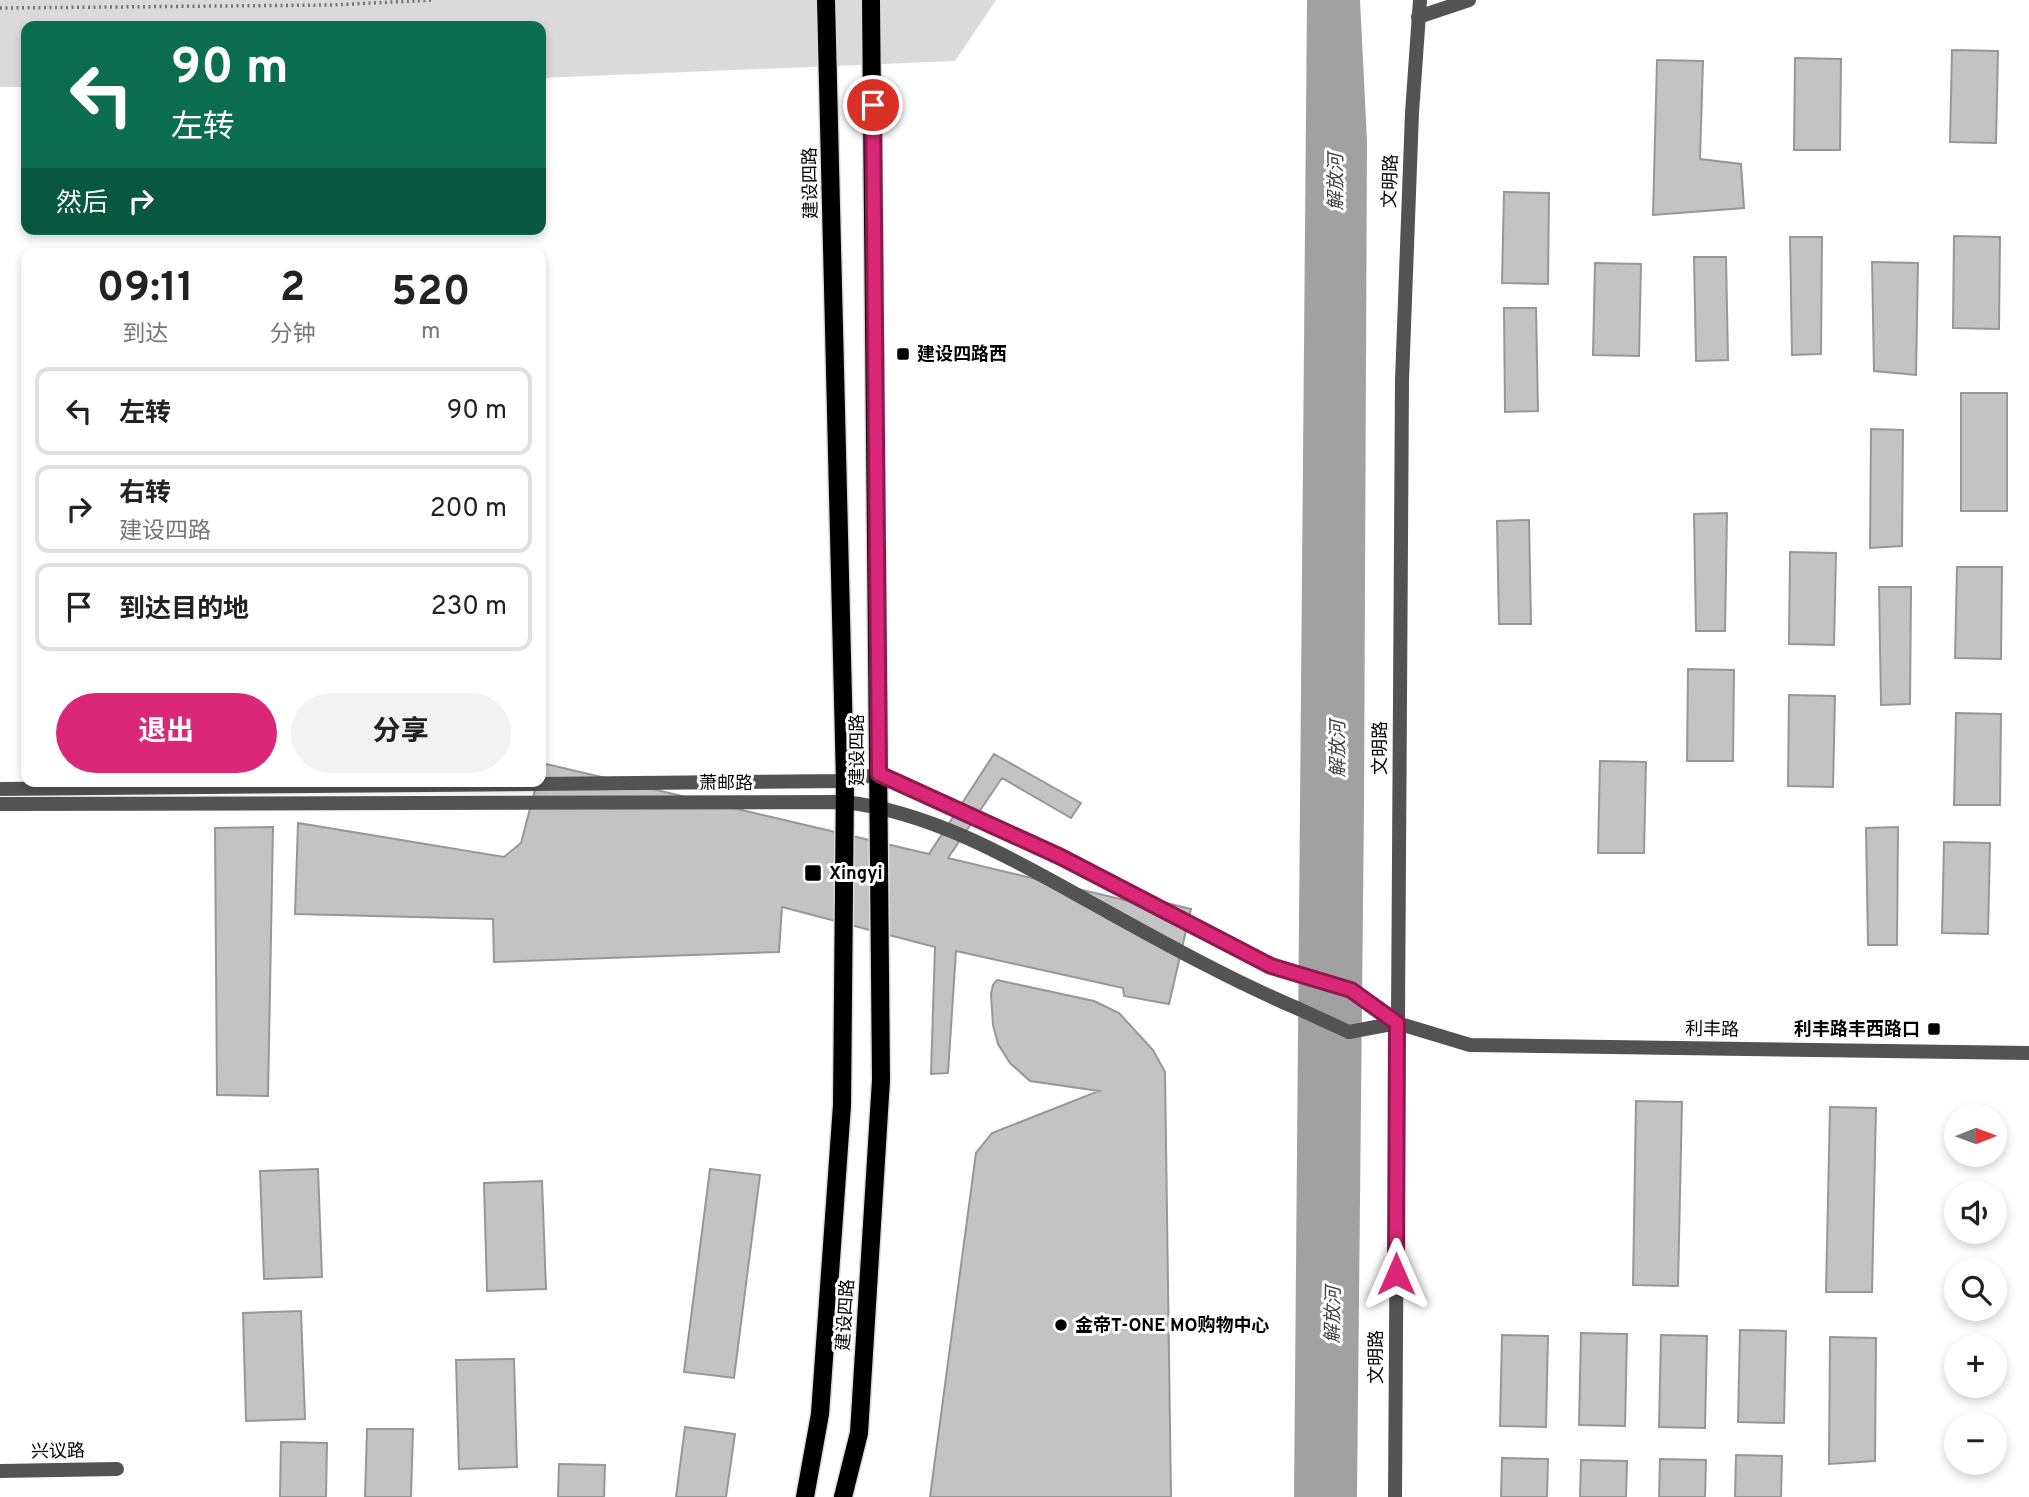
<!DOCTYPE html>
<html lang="zh">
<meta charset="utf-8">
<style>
:root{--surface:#fff;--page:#f2f2f2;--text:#222;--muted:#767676;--line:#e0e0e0;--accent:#db2777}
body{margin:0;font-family:Overpass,"Noto Sans SC",sans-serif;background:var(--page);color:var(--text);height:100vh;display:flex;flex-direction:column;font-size:26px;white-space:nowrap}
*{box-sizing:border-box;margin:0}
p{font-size:23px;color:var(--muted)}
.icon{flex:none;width:38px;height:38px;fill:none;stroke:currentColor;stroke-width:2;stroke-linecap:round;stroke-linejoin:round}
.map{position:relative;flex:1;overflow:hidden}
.details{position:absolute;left:21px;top:248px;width:525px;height:539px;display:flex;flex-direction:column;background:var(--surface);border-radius:14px;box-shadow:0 4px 10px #0003}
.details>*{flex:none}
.banner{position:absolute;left:21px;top:21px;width:525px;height:214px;border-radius:14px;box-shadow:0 4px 10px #0003;background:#0b6e4f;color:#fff;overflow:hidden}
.needle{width:46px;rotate:89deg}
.fabs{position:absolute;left:1944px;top:1104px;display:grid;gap:14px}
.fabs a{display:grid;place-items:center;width:63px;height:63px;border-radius:50%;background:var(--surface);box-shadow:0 4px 10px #0003;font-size:35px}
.pin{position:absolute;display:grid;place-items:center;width:60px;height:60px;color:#fff;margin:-30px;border:4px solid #fff;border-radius:50%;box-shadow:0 2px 7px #0007}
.me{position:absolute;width:77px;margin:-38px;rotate:0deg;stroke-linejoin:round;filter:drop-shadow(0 0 5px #0008)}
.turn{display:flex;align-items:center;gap:24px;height:147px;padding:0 35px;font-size:32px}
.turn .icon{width:91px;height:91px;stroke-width:2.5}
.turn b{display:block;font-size:49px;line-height:60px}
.then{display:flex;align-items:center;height:66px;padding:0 35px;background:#0003;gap:14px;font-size:26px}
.eta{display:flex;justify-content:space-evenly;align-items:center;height:119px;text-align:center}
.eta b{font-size:42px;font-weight:700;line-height:49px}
.action{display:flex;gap:14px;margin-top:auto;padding:14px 35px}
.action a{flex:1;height:80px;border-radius:42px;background:var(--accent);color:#fff;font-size:28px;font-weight:700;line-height:80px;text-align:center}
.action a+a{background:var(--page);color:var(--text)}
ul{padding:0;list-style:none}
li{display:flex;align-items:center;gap:21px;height:88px;margin:0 14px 10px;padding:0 21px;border:4px solid var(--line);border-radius:14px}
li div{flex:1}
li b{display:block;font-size:26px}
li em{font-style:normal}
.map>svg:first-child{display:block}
</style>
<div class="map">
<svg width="2029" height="1497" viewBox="0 0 2029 1497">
<rect width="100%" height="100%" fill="#fff"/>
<path fill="#dadada" d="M0 0H996L955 61 541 78V26H26V87H0Z"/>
<path fill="#a1a1a1" d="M1307 0H1360L1367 141 1364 807 1357 1497H1294Z"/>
<path fill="#c3c3c3" stroke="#979797" stroke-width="2" d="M1952 50 1998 51 1996 143 1950 142Z
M1795 58 1841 59 1840 150H1794Z
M1657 60 1703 61 1700 159 1741 164 1744 208 1653 215Z
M1504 192 1549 193 1548 284 1502 283Z
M1954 236 2000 237 1999 329 1953 328Z
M1790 237H1822L1821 354 1792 355Z
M1694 257H1726L1728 360 1696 361Z
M1872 262 1918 263 1916 375 1874 371Z
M1595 263 1641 264 1639 356 1593 355Z
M1504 308H1536L1538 411 1505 412Z
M1961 393H2007V511H1961Z
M1871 429 1903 430 1902 546 1870 548Z
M1727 513 1725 631H1696L1694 514Z
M1529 520 1531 624H1499L1497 521Z
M1790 552 1836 553 1834 645 1789 644Z
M1957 567H2002L2001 659 1955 658Z
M1879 587H1911L1910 704 1881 705Z
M1688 669 1734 670 1733 761H1687Z
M1789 695 1835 696 1833 787 1788 786Z
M1956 713 2001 714 2000 805H1954Z
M994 754 1081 803 1071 818 1002 778 948 858 1137 903 1143 897 1191 909 1169 1004 1124 996 1123 988 956 951 948 1073 931 1074 935 947 782 907 779 952 494 962 493 919 295 914 298 823 504 857 521 843 537 782H541L542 763 929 854Z
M1600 761 1646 762 1644 853H1598Z
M273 827 268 1096 217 1095 215 828Z
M1898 827 1897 945H1868L1866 828Z
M1944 842 1990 843 1988 934 1942 933Z
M997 980 1094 1001 1119 1013 1153 1050 1165 1072 1171 1497H930L976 1153 992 1133 1099 1091 1030 1081 1010 1063 998 1044 993 1025 991 994 993 985Z
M1636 1101 1682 1102 1678 1286 1633 1285Z
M1830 1107 1876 1108 1872 1292H1826Z
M318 1169 322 1277 264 1279 260 1171Z
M710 1169 760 1175 734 1378 684 1372Z
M542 1181 546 1289 487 1291 484 1183Z
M301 1311 305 1419 246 1421 243 1313Z
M1740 1330 1786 1331 1784 1423 1738 1422Z
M1581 1333 1627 1334 1625 1426 1579 1425Z
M1502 1335 1548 1336 1546 1427 1500 1426Z
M1661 1335 1707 1336 1705 1428 1659 1427Z
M1830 1337 1876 1338 1875 1461 1829 1464Z
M514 1359 517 1467 459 1469 456 1360Z
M685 1427 735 1434 726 1497H676Z
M367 1429H413L411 1497H365Z
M281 1442 327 1443 326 1497H280Z
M1736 1455 1782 1456 1781 1497H1735Z
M1502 1458 1548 1459 1547 1497H1501Z
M1660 1459 1706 1460 1705 1497H1659Z
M1581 1460 1627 1461 1626 1497H1580Z
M559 1464 605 1465 604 1497H558Z"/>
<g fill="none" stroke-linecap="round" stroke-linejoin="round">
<g stroke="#dbdbdb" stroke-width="21">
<path id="primary" d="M805 1497 820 1414 842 1105 845 781 826 0
M843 1497 859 1433 881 1080 871 0"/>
</g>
<path stroke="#757575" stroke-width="3.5" stroke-dasharray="2 3.5" stroke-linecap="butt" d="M0 8 331 5 434 0"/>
<path stroke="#535353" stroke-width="14" d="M1418 17 1469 0"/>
<path stroke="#535353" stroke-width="14" d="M0 789 845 781 879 774 1061 857 1271 966 1351 990 1397 1023 1470 1045 2029 1053
M0 804 845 802C932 812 1015 860 1090 902 1159 940 1226 978 1299 1009
M1349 1032 1397 1023
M0 1471 117 1469
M1395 1497 1402 380 1412 113 1420 0"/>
<use href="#primary" stroke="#000" stroke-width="18"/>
<path stroke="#535353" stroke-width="14" d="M1299 1009 1349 1032"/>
</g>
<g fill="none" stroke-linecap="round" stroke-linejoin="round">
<g stroke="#8e194d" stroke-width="18">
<path id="route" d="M873 105 879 774 1061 857 1271 966 1351 990 1397 1023 1396 1274"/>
</g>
<use href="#route" stroke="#db2777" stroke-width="12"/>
</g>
<g fill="#000" stroke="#fff" stroke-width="2.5">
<rect x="896" y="347" width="14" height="14" rx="3.5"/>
<rect x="804" y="864" width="18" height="18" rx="3.5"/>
<rect x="1927" y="1022" width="14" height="14" rx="3.5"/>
<circle cx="1061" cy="1325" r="7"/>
</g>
<g text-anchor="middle" stroke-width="6" stroke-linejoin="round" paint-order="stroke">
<g font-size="18" fill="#000" stroke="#fff">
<text transform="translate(1390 181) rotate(-88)" y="6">文明路</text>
<text transform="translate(810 183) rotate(-91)" y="6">建设四路</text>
<text transform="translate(1380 748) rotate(-90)" y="6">文明路</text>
<text transform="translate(857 750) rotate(-90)" y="6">建设四路</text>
<text x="726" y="789">萧邮路</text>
<text transform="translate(1712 1029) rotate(1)" y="6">利丰路</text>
<text transform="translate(845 1315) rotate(-86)" y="6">建设四路</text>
<text transform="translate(1376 1357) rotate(-90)" y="6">文明路</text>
<text transform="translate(58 1451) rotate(-1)" y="6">兴议路</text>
</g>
<g font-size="18" font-weight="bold" fill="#000" stroke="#fff" text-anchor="start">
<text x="917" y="360">建设四路西</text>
<text x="829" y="879">Xingyi</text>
<text x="1920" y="1035" text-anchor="end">利丰路丰西路口</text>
<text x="1075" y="1331">金帝T-ONE MO购物中心</text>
</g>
<g font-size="19" font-style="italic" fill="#424242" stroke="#fff">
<text transform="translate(1335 182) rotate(-90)" y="7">解放河</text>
<text transform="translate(1337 749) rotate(-90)" y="7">解放河</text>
<text transform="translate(1332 1315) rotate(-89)" y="7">解放河</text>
</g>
</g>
</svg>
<div class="fabs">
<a><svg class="needle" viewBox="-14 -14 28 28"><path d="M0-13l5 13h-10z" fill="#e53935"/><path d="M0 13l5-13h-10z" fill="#767676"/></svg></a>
<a><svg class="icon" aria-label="sound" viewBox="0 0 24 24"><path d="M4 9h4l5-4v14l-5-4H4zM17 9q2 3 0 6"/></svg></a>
<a><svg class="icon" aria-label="search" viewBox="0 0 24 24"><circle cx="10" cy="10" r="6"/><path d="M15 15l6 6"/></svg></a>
<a>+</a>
<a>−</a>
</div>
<div class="pin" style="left:873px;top:105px;background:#d93025"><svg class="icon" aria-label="arrive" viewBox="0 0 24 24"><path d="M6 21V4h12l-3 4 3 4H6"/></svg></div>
<svg class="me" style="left:1396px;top:1274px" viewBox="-20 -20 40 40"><path d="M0-17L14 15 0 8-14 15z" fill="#db2777" stroke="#fff" stroke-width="4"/></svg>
<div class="banner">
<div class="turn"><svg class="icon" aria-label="left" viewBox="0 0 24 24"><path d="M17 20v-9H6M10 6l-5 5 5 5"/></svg><div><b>90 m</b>左转</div></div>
<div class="then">然后<svg class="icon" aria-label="right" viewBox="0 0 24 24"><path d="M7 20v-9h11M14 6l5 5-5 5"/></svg></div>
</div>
<section class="details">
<div class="eta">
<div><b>09:11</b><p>到达</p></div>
<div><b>2</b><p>分钟</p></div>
<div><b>520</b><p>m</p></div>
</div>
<ul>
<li><svg class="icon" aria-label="left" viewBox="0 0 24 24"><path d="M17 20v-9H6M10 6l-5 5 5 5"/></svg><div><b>左转</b></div><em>90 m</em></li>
<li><svg class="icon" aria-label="right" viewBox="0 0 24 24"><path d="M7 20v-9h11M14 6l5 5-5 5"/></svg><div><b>右转</b><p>建设四路</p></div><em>200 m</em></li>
<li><svg class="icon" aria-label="arrive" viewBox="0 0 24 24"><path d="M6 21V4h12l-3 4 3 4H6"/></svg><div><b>到达目的地</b></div><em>230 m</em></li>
</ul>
<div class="action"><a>退出</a><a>分享</a></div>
</section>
</div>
